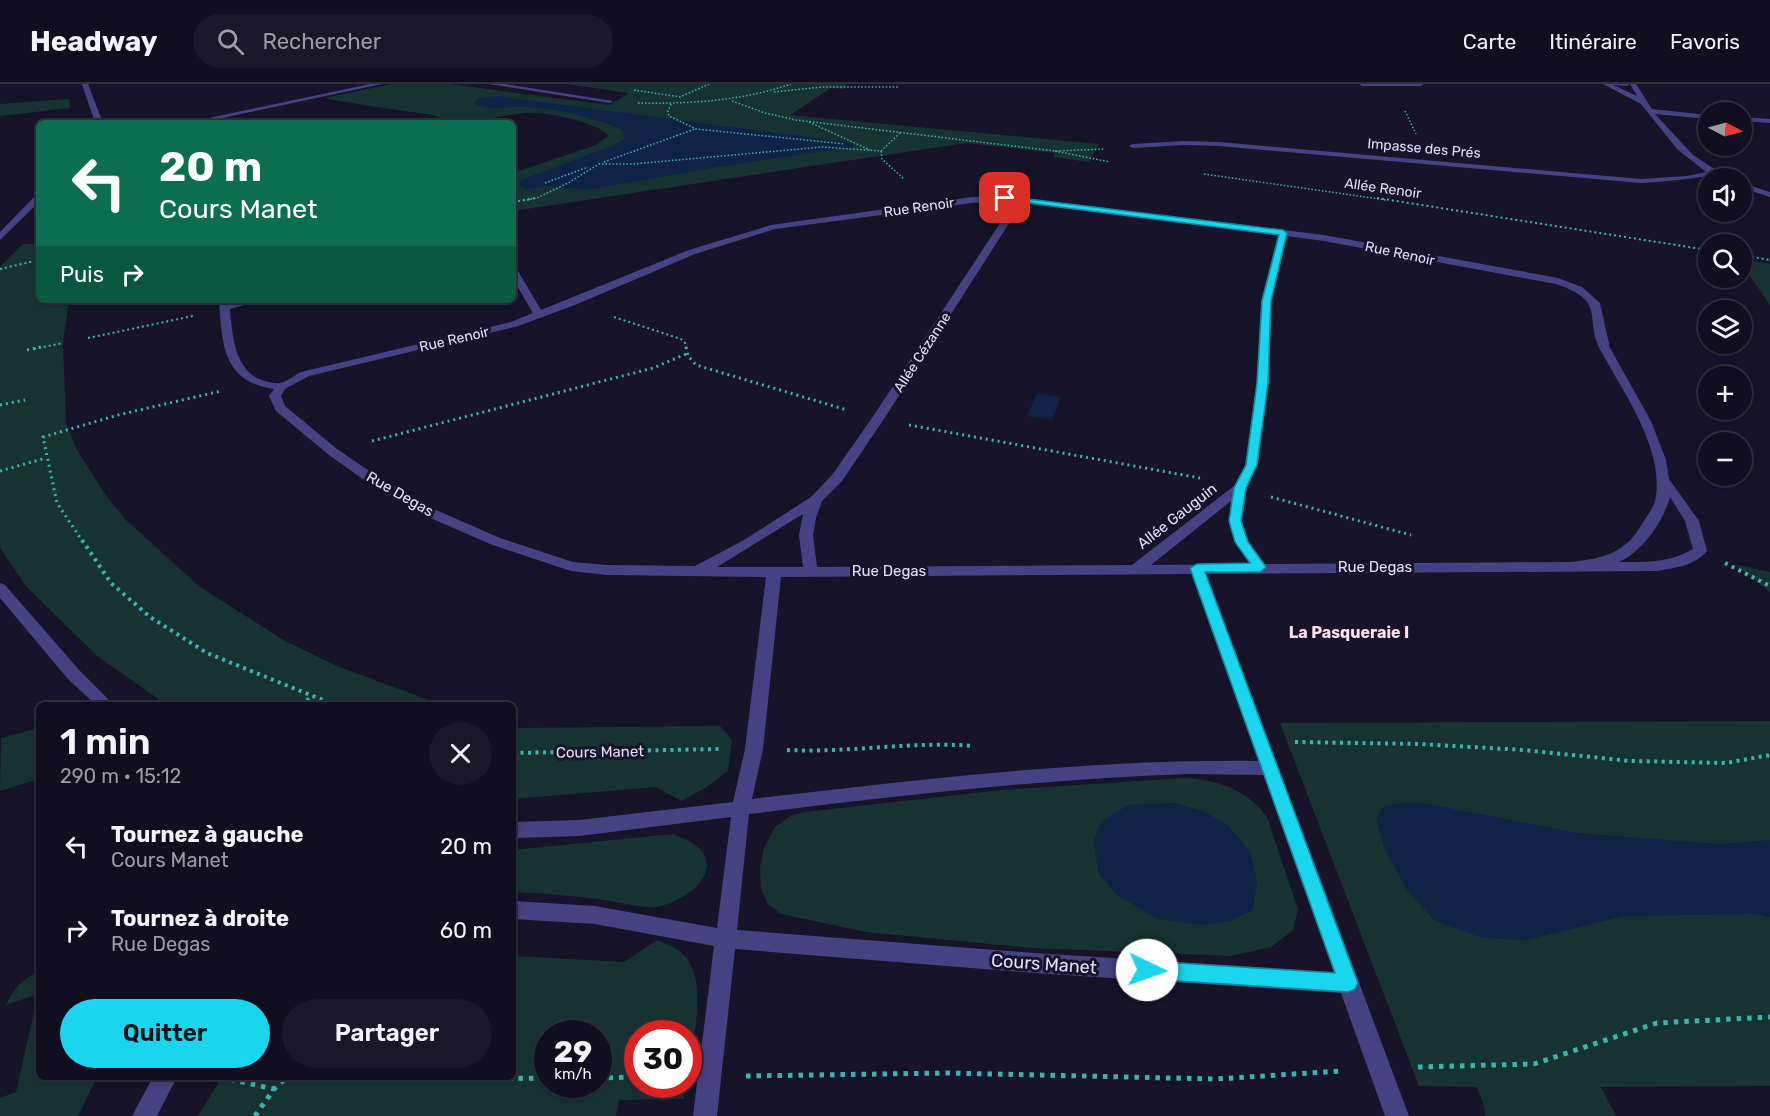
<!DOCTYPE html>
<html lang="fr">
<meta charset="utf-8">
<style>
:root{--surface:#110e1f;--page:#1a1728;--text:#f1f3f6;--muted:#9c9ca4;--line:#302e3d;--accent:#19d5ed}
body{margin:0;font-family:Rubik,sans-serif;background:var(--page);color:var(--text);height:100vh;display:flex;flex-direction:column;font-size:22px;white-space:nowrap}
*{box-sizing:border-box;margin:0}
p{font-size:20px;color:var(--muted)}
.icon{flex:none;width:33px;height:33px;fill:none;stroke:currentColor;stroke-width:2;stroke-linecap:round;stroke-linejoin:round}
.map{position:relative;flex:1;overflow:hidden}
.sheet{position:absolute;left:36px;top:618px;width:480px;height:378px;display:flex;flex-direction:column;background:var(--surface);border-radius:9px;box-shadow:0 3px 9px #0003,0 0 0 2px var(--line)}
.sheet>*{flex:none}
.banner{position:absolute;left:36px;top:36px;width:480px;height:183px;border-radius:9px;box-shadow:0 3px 9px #0003,0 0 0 2px var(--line);background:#0b6e4f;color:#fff;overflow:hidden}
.needle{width:39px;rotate:96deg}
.tools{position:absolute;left:1698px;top:18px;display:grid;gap:12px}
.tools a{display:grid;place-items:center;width:54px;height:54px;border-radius:50%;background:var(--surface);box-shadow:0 3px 9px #0003,0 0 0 2px var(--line);font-size:30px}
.speed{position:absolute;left:534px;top:936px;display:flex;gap:12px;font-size:30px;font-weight:700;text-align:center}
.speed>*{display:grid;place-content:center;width:78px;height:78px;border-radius:50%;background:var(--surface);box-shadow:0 3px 9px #0003,0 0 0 2px var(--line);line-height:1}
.speed small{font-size:15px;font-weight:400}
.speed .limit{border:9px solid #d22;background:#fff;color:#111}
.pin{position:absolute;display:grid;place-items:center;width:51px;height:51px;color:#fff;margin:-26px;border-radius:12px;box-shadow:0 3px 9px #0006}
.me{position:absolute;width:66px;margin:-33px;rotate:93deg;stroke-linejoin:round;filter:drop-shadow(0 0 4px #0008)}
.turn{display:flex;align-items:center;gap:21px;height:126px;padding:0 24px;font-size:27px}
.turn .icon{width:78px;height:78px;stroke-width:2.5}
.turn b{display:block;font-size:42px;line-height:51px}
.then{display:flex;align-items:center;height:57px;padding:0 24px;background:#0003;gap:12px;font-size:22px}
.round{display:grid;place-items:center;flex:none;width:63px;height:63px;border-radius:32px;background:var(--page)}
.summary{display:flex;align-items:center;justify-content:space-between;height:102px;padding:0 24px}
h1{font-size:36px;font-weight:600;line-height:45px}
.action{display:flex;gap:12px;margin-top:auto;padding:12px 24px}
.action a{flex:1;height:69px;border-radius:36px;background:var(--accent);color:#111;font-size:24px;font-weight:600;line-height:69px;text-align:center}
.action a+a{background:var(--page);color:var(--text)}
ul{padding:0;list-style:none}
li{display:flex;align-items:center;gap:18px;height:84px;padding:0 24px}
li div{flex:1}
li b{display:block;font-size:22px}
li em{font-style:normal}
header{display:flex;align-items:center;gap:36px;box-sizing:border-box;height:84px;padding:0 30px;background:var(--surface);border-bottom:2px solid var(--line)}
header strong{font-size:28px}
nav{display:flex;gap:33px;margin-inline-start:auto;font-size:21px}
.search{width:420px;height:54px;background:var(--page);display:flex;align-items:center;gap:15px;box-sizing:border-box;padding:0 21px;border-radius:33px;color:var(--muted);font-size:22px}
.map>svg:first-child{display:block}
</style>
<header>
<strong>Headway</strong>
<div class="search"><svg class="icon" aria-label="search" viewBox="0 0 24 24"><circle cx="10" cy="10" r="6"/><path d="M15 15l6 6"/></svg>Rechercher</div>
<nav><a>Carte</a><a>Itinéraire</a><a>Favoris</a></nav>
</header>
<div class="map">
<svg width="1770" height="1032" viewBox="0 0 1770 1032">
<rect width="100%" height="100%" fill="#171329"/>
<path fill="#163332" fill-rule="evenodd" d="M391 0H450L609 21 629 9 567 0H846L844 5 831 4 790 31 1099 60 1089 78 1053 73 1055 69 966 59 513 127V89L596 61 608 52C601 38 541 27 525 29 503 31 480 38 457 37 446 37 436 31 426 30 392 25 359 21 325 14Z
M69 15 70 24 0 32V20Z
M23 160H39V216H69L63 259 66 339 77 366 107 413 125 435 199 502 285 557 337 582 442 621H167L97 572 26 502 0 464V183Z
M1742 175 1770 180V221L1742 181Z
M1734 480 1770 488V508Z
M1770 637V1002L1601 1003 1616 1032H1485L1484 1022 1477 1003 1419 1002 1280 639Z
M720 642 732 656 728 687 705 704 681 717 656 703 513 715V644Z
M39 644V695L0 707 1 654Z
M1184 694C1217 696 1247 705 1267 733L1298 825 1293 846 1271 863 1231 872 1032 864 866 848 781 830 768 820 761 805 760 783 764 764 775 743 790 732 805 728 1001 706Z
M673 750C680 753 688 756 694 760 730 787 682 820 655 823 639 824 620 818 605 816 574 812 544 809 513 808V766Z
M657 856C664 859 672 862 678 866 711 889 693 951 689 983L688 950H638V1000L686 1001 684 1015 619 1016 616 1032H198L222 993H513V872L624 878ZM548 950H598V1000H548Z
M39 888V993H97L78 1032H0V1014L16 1008 38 910 6 921C14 905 22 894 39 888Z"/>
<path fill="#0f2346" d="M496 12 846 58 853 60V63L723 82 587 106 551 102 527 105 519 101 521 96 614 61 624 55 623 46C594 33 547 22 515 23 502 23 485 27 474 19L477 15Z
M1037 309 1061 313 1052 336 1027 332Z
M1418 718 1578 749 1719 760 1770 756V833L1756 830 1624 832 1526 856 1482 854 1434 836 1407 806 1384 763 1376 734 1385 721Z
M1175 719 1205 728 1229 742 1250 768 1257 797 1253 826 1231 837 1201 841 1158 835 1117 811 1099 790 1093 757 1101 738 1128 721Z"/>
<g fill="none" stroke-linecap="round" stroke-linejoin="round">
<path stroke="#3bb4ae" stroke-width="1.5" stroke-dasharray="1.5 2" stroke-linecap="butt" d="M634 6 680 13 709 0
M774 8 822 3H899
M732 17 765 29 796 36 1055 67 1105 65
M638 19C691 20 741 17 791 0
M671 20 668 27 669 32 696 45 845 60
M1405 27 1416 50
M809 38 870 66
M881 67 882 75 904 95
M1055 67 1110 78
M604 78 695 45
M1204 90 1386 116
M545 99 588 83
M527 116 537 114 568 99 599 80H633L822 63 881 67 901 48"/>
<path stroke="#3bb4ae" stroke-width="2" stroke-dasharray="2 3" stroke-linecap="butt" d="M1377 114 1708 166
M513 118 536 114
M1742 171 1770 176
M0 185 39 176
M614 233 681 255 686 260V265
M88 254 193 232
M34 265 63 259"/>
<path stroke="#3bb4ae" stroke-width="3" stroke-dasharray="2 4" stroke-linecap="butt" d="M686 263 688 272 696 281 847 326
M27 266 41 263
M0 321 25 316
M909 341 1200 394
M372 357 653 284 686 270
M0 387 46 374
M1271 413 1411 451
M83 458 57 419 43 353 118 331 221 307"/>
<path stroke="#3bb4ae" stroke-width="4" stroke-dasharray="3 4.5" stroke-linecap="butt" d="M82 456 111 499 150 533 207 569 335 621
M1725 479 1770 502
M301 621 311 613
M1295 658 1419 660 1524 666 1630 677 1726 679 1770 671
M787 666C849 669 912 657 974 662
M513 669 720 665
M513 683 518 670"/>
<path stroke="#3bb4ae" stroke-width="5" stroke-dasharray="4.5 6" stroke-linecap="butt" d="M1418 983 1534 980 1657 939 1770 933
M746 992 948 989 1216 995 1341 987
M220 993 274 1005
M456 993 459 995 548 994
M598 994 638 993
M255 1032 274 1005 287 993"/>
<path fill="#454284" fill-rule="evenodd" d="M370 0H382L199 39H185Z
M489 0H505L613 17 610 19Z
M1603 0H1611L1637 12 1630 0H1636L1652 25 1708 31V35L1655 30 1693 71 1728 94C1721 94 1715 91 1709 92 1686 95 1664 98 1641 99L1219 62 1184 61 1133 64 1129 62 1133 60 1184 57 1219 58 1641 95 1687 92 1706 88 1677 65 1641 20Z
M1742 33 1770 35V39L1742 37Z
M1742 99 1770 108V113L1742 104Z
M1005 112 1324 151 1558 194 1582 203 1600 219 1610 264 1651 337 1666 376 1669 395 1699 437 1707 467C1694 482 1675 484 1656 487L1206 490 1409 1032H1385L1341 909 1034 889 735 865 717 1032H693L714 862 595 840 513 835V817L595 822 717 844 731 733 579 752 513 754V738L579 736 733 718 745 665 766 493 607 491 571 487 490 460 426 432 371 401 329 371 276 327 269 312 274 305C222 298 222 259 219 216H229V219L263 216 230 225C232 251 235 290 265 297 269 298 276 300 280 299 287 298 295 291 301 288L511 238 533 229 513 195V184L518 187 541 226 689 166 771 141 972 113ZM1005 116 1014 118 872 334 832 391 811 413 744 456 695 482 607 481 573 478 500 454 436 426 381 395 337 365 285 322 281 312 285 305 309 292 518 242 575 221 695 170 775 145 972 119ZM1022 119 1278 151 1261 217 1257 299 1245 381 1234 402 1132 481 817 483 813 451 816 434 822 417 842 397 884 335ZM1287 152 1324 157 1556 200C1609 218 1582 233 1602 269 1624 309 1663 364 1656 412 1655 422 1647 432 1642 440 1625 470 1601 475 1569 478L1265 480 1249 458 1242 437 1247 404 1257 381 1269 299 1271 217ZM1670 413 1685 437 1693 465C1670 479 1646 478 1619 478 1643 467 1663 438 1670 413ZM1231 417C1227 447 1234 456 1250 480L1151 481ZM803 430 799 451 803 483H717ZM1192 490 1259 677C1089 675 920 695 752 715L763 665 781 493ZM1189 690 1264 691 1334 888 1034 869 737 846 749 730C895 712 1042 695 1189 690Z"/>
<path fill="#454284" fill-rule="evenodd" d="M82 0H88L103 39H95Z
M1359 0H1424L1421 2H1362Z
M1601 0H1630L1627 2Z
M36 111H39V118L0 156V148Z
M0 499 5 501 80 587 114 621H96L68 595 0 514Z
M153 993H177L157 1032H132Z"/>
</g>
<path fill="#19d5ed" stroke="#108a9a" stroke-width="1.5" d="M1003 112 1283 146 1287 149 1271 217 1268 299 1257 381 1246 404 1241 437 1248 458 1266 483 1260 488H1205L1358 899 1355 905 1348 908 1147 895 1140 893 1137 886 1140 880 1147 877 1335 889 1190 484 1197 480 1250 479 1235 458 1229 437 1234 404 1246 381 1257 299 1262 217 1279 151 1005 116 1003 115Z"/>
<g text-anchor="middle" stroke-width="6" stroke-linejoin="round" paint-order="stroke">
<g font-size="14" fill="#e2defc" stroke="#171329">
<text transform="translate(1424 64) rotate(5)" y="5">Impasse des Prés</text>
<text transform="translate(1383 104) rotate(8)" y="5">Allée Renoir</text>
<text transform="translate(919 123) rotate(-8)" y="5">Rue Renoir</text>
<text transform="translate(1400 169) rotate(12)" y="5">Rue Renoir</text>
<text transform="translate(454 255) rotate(-13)" y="5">Rue Renoir</text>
<text transform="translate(922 268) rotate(-57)" y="5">Allée Cézanne</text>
</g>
<g font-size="15" fill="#e2defc" stroke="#171329">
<text transform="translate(400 410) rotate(30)" y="5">Rue Degas</text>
<text transform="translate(1177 432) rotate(-38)" y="5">Allée Gauguin</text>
<text x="1375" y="488">Rue Degas</text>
<text x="889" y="492">Rue Degas</text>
<text transform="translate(600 668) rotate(-1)" y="5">Cours Manet</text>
</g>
<g font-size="16" font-weight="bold" fill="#fde0f2" stroke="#171329">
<text x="1349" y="554">La Pasqueraie I</text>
</g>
<g font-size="18" fill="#e2defc" stroke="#171329">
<text transform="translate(1044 880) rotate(4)" y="6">Cours Manet</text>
</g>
</g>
</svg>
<div class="tools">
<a><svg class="needle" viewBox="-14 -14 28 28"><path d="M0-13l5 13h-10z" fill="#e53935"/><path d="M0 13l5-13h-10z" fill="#9c9ca4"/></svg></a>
<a><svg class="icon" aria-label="sound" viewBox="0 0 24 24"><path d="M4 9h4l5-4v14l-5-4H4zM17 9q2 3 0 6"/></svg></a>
<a><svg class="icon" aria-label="search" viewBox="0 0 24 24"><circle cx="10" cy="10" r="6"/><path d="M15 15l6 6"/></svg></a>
<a><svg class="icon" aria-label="layers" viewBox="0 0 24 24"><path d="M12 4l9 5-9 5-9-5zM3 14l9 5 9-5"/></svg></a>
<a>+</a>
<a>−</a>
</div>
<div class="speed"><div>29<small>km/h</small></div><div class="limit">30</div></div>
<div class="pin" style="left:1005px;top:114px;background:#d93025"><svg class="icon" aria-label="arrive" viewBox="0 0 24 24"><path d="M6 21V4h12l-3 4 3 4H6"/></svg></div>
<svg class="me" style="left:1147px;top:886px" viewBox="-20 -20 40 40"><circle r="19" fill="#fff"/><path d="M0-13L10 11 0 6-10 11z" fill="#19d5ed"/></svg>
<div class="banner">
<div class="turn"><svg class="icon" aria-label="left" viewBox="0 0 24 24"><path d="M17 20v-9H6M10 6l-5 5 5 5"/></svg><div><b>20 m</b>Cours Manet</div></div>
<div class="then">Puis<svg class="icon" aria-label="right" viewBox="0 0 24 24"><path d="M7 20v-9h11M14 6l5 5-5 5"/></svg></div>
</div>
<section class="sheet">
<div class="summary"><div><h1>1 min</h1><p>290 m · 15:12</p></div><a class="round"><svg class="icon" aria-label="close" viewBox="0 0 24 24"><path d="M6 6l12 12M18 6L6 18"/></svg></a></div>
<ul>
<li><svg class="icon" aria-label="left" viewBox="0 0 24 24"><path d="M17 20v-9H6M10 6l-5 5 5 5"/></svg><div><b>Tournez à gauche</b><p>Cours Manet</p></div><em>20 m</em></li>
<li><svg class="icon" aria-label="right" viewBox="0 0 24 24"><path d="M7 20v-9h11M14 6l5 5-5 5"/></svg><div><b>Tournez à droite</b><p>Rue Degas</p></div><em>60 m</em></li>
</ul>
<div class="action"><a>Quitter</a><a>Partager</a></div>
</section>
</div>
